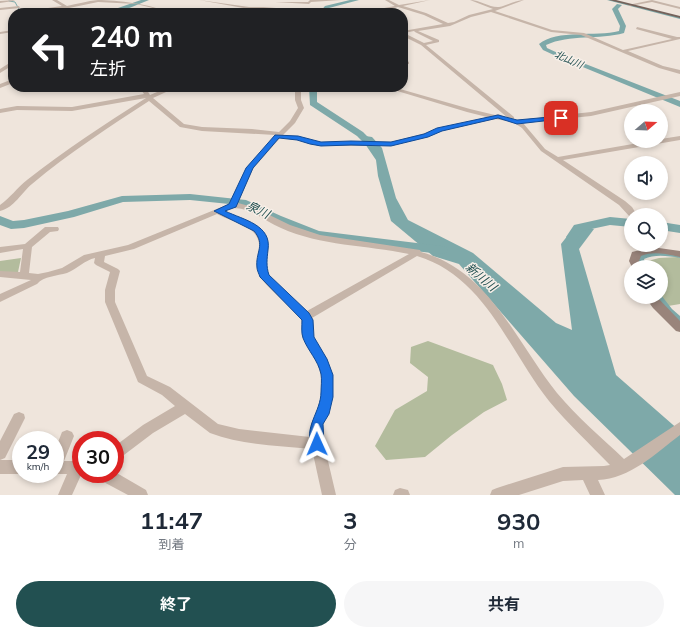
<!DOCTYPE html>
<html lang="ja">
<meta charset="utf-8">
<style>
:root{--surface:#fff;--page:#f6f6f7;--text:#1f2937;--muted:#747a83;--accent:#225051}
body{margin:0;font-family:Mulish,"Noto Sans JP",sans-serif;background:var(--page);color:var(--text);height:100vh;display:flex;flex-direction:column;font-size:15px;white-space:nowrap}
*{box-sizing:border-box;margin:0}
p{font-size:13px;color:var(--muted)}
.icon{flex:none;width:22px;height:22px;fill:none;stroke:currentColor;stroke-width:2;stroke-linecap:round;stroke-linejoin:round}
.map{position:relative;height:495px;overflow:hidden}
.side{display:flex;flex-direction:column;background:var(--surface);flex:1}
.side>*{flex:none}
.banner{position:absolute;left:8px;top:8px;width:400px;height:84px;border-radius:16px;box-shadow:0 2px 6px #0003;background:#202124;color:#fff;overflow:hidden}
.needle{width:26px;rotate:71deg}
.controls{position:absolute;left:624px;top:104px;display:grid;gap:8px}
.controls a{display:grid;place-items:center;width:44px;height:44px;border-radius:50%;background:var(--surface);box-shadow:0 2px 6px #0003;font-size:20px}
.speed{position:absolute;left:12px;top:431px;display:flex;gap:8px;font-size:20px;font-weight:700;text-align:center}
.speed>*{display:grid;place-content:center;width:52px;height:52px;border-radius:50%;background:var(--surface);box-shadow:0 2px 6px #0003;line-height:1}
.speed small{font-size:10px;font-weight:400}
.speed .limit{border:6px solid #d22;background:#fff;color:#111}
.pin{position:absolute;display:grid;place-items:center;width:34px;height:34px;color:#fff;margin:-17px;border-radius:8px;box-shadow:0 2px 6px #0006}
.me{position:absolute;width:44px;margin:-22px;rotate:359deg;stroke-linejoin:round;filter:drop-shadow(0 0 3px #0008)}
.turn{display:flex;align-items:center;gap:14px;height:84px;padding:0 16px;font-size:18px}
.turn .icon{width:52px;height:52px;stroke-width:2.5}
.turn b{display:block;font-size:28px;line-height:34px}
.eta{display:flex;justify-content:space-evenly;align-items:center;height:68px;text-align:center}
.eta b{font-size:24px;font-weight:700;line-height:28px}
.button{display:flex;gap:8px;margin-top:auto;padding:8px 16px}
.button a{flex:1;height:46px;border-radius:24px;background:var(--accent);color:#fff;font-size:16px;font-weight:700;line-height:46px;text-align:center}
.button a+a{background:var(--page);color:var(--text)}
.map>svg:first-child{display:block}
</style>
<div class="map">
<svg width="680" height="495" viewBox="0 0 680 495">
<rect width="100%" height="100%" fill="#efe5dc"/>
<path fill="#b3bc9d" d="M678 257 680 258V304L662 307 655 297H661V267H643L644 262 659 258Z
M21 258 18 272H0V261Z
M428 341 493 365 502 384 507 400 484 412 452 435 425 457 386 460 375 446 395 410 427 391 428 377 410 363 411 347Z"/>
<path fill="#7ea9a9" d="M359 135 372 137 382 148 396 198 408 220 473 253 556 323 572 330 561 244 576 225 594 229 579 249 616 375 680 431V495H675L574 396 459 264 433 256 391 221 378 176 376 160Z"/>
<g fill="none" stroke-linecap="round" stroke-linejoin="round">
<path stroke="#7ea9a9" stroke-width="1" d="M9 1 15 2 21 13"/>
<path fill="#7ea9a9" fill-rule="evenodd" d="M607 0H611L680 17V19Z
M660 251 680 254V258C668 256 655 254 644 259L647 267H639L636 258 637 256 649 252Z
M661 295 672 309 680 316V324C669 320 661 306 655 297H661Z"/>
<path fill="#7ea9a9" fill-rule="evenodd" d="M141 0H149L117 13H110L118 8Z
M350 0H359L329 8 325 13H319L325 6Z
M617 4 622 5 618 9 626 26 624 33C599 40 570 34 546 45L547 48 560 54 680 101V107L556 56 543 50 539 44C557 29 596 37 619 31L620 26 612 9Z
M309 87H317V102L363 132 378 147 376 149H370L357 136 310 105Z
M190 194 246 200 281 216 319 231 441 246 446 247 448 250 446 253 441 254 353 244 316 238 273 222 239 205 190 200 123 202 74 217 24 228 11 229 0 225V216L13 221 24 220 68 211 122 196Z
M610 217 631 219V227L610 225 582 231 576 240H568L566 237 574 225Z
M661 222 680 225V233L661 230Z"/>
<path fill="#c6b5a9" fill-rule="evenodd" d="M15 0 13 1 0 3V1Z
M52 0H57L67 6C77 4 87 1 98 0 115 0 154 4 168 13H163L153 8 136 4 98 2 69 8 75 13H71L65 8 13 13 62 6Z
M199 0 249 7H276L249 9Z
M310 0H341L311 2 309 4 275 2H308Z
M385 0H389L399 5 430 0 403 6 426 13 448 23 454 22 469 15 493 9 470 0C480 0 490 8 499 7 507 6 515 0 524 0L495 11 552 30 584 33 623 50 672 39 636 29 637 27 677 37H680V39L628 51 663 66 680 70V74L659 68 581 35 551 32 491 12 471 17 450 26 418 31 439 40V42L426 45 514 117V119L518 120 591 112 680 92V96L591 116 523 123 545 149 558 157 650 141H661V139L680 136V140L563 160 625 201 632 207 637 215H631L630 217 619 205 541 151 522 128 513 122 495 119 442 131 428 137 391 146H321L310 144 297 140 280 138 253 169 238 203 253 207 290 225 320 235 420 250 421 252C490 271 516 342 557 393 577 417 602 438 624 459L680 422V435C656 453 630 479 598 480L605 495H590L583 480 563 481 519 495H490L492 490 497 488 563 467 604 466 610 465C590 444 568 424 549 401 509 351 485 276 417 256L312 318 313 337 327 359 333 375V397L328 414 323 424 324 444 336 495H322L312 449C278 446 242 445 210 433L185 414 153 433 120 458 115 460V446L143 425 175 406 162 395 138 382 105 302V290L110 272 96 265 94 263 95 258C85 260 77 269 67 273 57 276 44 276 37 284L0 302V294L31 280 0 277V271L20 272 23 249 0 253V247L25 244 45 227H58L59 229 58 231 50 232 32 247 29 273 38 274 48 272 62 268 84 255 128 245 229 204 246 168 275 135 202 131 180 127 149 101C109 127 69 153 32 184 22 192 14 208 0 211V205C10 198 17 188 27 180 65 150 105 124 146 98L72 111 17 110 0 113V109L17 106 72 107 144 94 139 87H145L150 95 169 87H177L153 98 184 124 202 127 252 129 279 132 290 121 298 108 295 100V87H301V100L304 108 295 123 283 135C296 136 308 141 321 142H391L487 117 467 112 384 87H393L470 109 495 115 498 114 508 118 421 45 403 36V31L443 24 424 15 398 7 384 10 388 13H383L379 11V9L395 6ZM414 31 415 32 433 41 424 43 404 33ZM233 208C251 208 265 221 281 228 321 246 366 245 409 254L307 311C299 303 273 283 269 275 265 268 267 258 268 250 271 224 242 220 224 211ZM217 214C235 224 262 225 259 251 258 260 256 268 260 276 263 284 293 309 301 318L303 337 316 360 321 375V397L316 413 311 424 310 437 239 429 218 424 170 387 147 376 115 302V290L120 271 118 269 104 262 105 256 134 249Z
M652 0 680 7V9L652 2 630 6 628 5Z
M19 6 20 8 0 10V8Z
M13 30V32L0 34V32Z
M403 58 409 62V64H405L403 62Z
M11 62H13V65L0 73V69Z
M13 79V83L0 88V84Z
M642 245H651L656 250 654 252H648Z
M19 412 24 414 25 418 5 458 0 460V441L14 414Z
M67 430 72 432 74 436 64 461H81V474H83L81 475 72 495H58L67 474H55V450L62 432Z
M0 460H21V474H0Z
M115 472 146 490 148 495H128L98 479 96 474H115Z
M400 488 408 490 410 495H393L395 490Z"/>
<path fill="#99847b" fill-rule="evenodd" d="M652 247 680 251V257C667 254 653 251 641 256L639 261 642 267H632L629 261 632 252Z
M645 297H657L680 321V332L676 331 653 308Z"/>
<path fill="#74625b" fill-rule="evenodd" d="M609 0H616L680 16V18Z"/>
</g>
<path fill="#1a73e8" stroke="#114b97" d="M498 115 517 120 561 116 564 118 561 119 517 124 498 118 442 131 428 137 391 146 351 145 321 146 310 144 297 140 279 138 253 168 236 207 225 211C244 220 272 225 268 250 267 259 266 266 269 275L309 313 313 320 314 337 327 359 333 375V397L329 414 323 424 324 444 322 448 317 450 312 448C303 427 321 412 321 392 321 387 322 380 321 374 318 360 308 351 303 338 301 333 302 325 302 320L260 277C259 274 257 270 257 268 255 252 266 245 254 231L214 211 229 204 246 168 275 135 298 136 321 142 351 141 391 142 424 134 437 128Z"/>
<g text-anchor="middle" stroke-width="3" stroke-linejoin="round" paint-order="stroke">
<g font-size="10" font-style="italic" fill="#225051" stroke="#f7efe8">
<text transform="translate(569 59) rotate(23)" y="4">北山川</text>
</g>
<g font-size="12" font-style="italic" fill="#225051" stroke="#f7efe8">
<text transform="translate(258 210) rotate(26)" y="4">泉川</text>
<text transform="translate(481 277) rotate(40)" y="4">新川川</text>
</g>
</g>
</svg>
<div class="controls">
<a><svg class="needle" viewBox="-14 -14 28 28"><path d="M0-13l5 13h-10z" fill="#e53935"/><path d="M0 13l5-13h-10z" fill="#747a83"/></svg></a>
<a><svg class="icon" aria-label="sound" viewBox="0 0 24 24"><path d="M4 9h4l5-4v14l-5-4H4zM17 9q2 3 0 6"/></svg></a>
<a><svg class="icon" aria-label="search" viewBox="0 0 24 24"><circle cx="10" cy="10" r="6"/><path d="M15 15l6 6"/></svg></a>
<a><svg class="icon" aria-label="layers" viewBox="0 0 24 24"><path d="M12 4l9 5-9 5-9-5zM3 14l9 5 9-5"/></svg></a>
</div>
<div class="speed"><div>29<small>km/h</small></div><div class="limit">30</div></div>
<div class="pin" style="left:561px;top:118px;background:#d93025"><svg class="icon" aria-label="arrive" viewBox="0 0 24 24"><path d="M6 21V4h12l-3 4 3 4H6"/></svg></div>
<svg class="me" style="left:317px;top:444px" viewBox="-20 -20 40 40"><path d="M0-17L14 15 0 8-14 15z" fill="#1a73e8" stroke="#fff" stroke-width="4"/></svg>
<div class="banner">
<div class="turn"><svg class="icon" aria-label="left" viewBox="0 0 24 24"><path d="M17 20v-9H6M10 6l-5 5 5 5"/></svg><div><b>240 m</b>左折</div></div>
</div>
</div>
<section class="side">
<div class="eta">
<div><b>11:47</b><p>到着</p></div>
<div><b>3</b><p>分</p></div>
<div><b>930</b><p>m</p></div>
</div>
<div class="button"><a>終了</a><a>共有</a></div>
</section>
